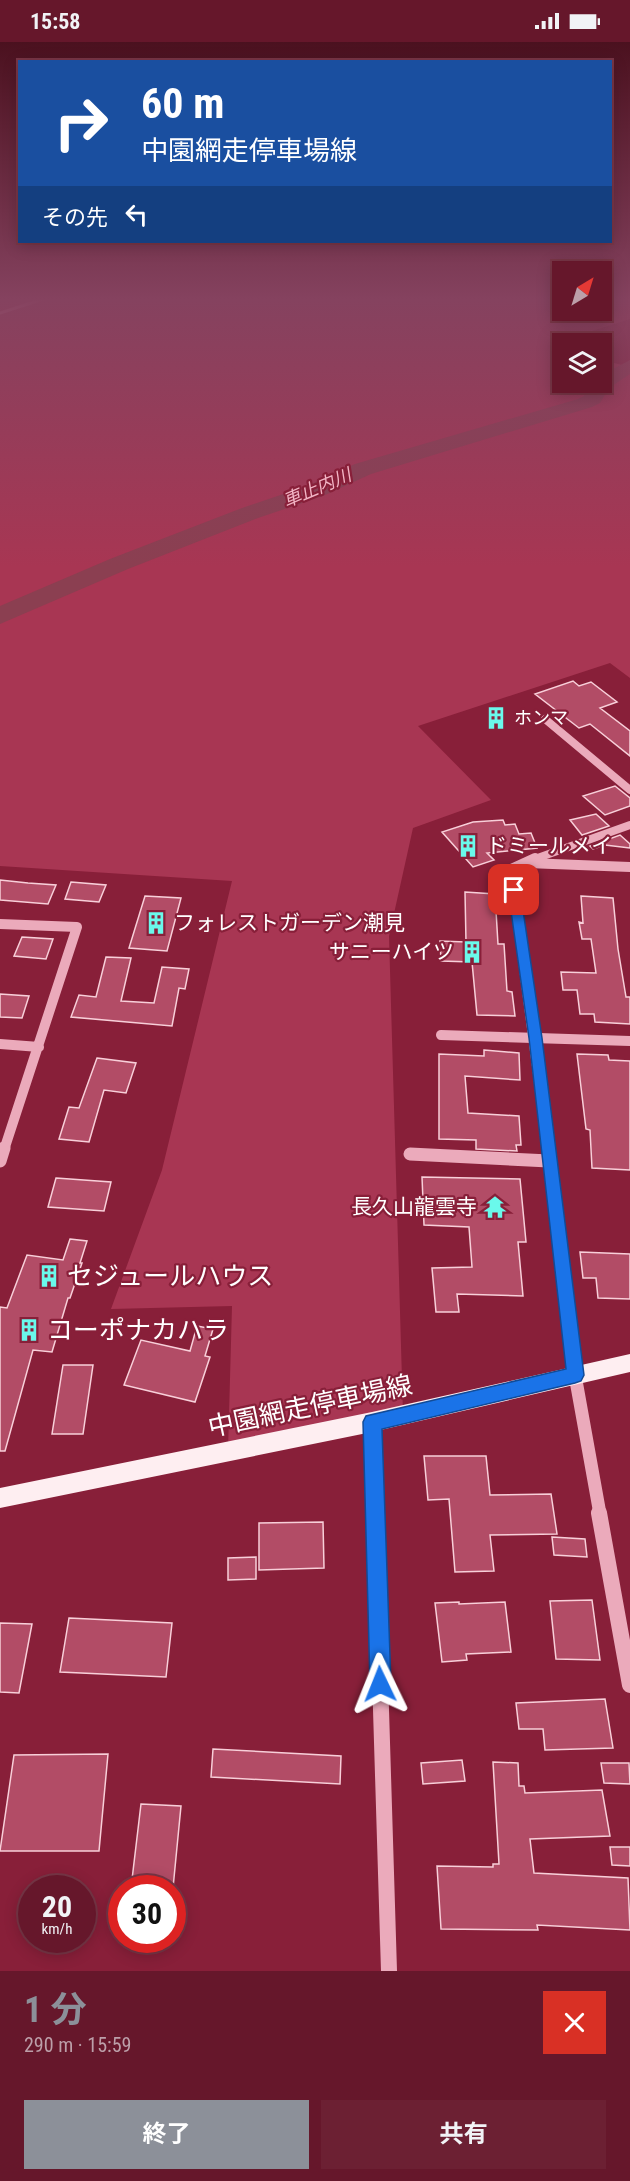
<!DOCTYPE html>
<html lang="ja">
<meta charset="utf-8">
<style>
:root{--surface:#66172b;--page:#6c2033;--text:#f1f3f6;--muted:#bc9fa9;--line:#793647;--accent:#8c9099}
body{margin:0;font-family:"Roboto Condensed","Noto Sans JP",sans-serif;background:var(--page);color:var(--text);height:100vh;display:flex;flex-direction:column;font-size:22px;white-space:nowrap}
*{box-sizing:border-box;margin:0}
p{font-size:20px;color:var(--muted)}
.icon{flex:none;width:33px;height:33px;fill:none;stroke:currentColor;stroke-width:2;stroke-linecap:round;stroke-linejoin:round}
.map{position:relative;height:1929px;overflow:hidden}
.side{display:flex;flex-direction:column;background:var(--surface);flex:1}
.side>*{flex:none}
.hud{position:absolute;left:18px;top:18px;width:594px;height:183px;border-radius:0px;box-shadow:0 3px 15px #0003,0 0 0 2px var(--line);background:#1a4fa0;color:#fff;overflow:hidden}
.needle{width:39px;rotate:38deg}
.fabs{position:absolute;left:552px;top:219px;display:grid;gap:12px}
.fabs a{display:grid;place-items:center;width:60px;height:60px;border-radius:0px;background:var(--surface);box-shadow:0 3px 15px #0003,0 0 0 2px var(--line);font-size:30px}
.speed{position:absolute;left:18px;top:1833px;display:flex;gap:12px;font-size:30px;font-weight:700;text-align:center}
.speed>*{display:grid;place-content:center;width:78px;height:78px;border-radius:50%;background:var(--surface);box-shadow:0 3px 15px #0003,0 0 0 2px var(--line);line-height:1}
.speed small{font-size:15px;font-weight:400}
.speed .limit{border:9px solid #d22;background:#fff;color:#111}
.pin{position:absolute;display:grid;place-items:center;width:51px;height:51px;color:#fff;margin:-26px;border-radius:12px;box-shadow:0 3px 9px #0006}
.me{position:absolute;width:66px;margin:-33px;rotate:358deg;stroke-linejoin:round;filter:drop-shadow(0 0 4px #0008)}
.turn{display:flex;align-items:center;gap:21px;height:126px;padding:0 24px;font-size:27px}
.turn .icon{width:78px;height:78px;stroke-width:2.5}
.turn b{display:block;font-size:42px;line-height:51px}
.then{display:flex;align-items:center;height:57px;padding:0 24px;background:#0003;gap:12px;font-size:22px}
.round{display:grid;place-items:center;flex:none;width:63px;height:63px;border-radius:0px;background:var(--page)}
.head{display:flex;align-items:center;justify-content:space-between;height:102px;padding:0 24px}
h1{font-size:36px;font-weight:700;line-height:45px;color:var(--accent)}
.cta{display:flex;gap:12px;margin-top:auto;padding:12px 24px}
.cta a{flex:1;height:69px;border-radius:0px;background:var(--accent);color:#fff;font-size:24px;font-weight:700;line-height:69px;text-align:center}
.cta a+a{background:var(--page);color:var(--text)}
.status{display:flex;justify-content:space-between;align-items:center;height:42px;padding:0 30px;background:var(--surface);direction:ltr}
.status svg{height:16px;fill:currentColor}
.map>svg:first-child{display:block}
</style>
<div class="status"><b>15:58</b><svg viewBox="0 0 49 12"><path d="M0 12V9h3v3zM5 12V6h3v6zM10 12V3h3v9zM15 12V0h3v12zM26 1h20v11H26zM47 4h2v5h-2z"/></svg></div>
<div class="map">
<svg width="630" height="1929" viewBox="0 0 630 1929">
<rect width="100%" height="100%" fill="#881f39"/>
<path fill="#a83653" d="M9 255H562V268H602V255H630V277L576 294 578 301 562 302V340H602V318L630 325V636L610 621 418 684 491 758 413 786 389 894 403 1372 228 1409 232 1264 111 1267 162 1128 232 839 0 824V257Z"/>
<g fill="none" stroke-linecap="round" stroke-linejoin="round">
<path stroke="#ec9db3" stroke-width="3" d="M0 271 49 255"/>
<path fill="#8b3f51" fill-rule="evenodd" d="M630 318V332L609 346 600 361 592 365 371 432 323 454 258 476 128 527 0 582V564L110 517 242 466 307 444 355 422 578 357 584 354 593 340H602V333Z"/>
</g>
<path fill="#b24c66" stroke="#f8cfd9" stroke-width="1.5" d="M573 639 579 644 591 640 617 660 600 666 630 689V714L590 682 579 686 535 652Z
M615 744 630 756V764L605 773 583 754Z
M596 772 609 784 582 793 570 778Z
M503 778 505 783 515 782 519 792 531 791 537 806 487 811 494 818 473 825 442 790 473 780Z
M620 793 630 802V806L605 803 593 807 590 804Z
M0 838 28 841 56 843 48 862 0 858Z
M71 840 106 843 99 860 65 857Z
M465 850 495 852 498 902H504L507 949 512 950 515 974 477 973 472 920 441 919 440 899 466 900Z
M145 854 181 856 167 909 129 906Z
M581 854 613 856 618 907 626 955H630V982L595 980 594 972H580L577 948H563L561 930 596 931 591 897H582L579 880 583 881Z
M22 895 53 897 46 917 14 914Z
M106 915 131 916 121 959 154 961 162 925 189 927 185 947 179 946 172 984 71 975 79 953 96 955Z
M0 952 29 954 22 976 0 975Z
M484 1008 519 1011 520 1038 465 1034 468 1071 519 1074 521 1103H516L517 1109 476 1107V1098L439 1097V1012L484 1014Z
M577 1012 608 1013 609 1018 630 1019V1128L592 1126 590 1088 586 1087Z
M97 1016 136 1021 126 1051 104 1048 89 1100 59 1097 69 1065 79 1066Z
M422 1135 520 1137 526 1200H518L523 1254 457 1252 459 1270H436L432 1226 472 1225 469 1185 424 1183Z
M56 1136 111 1140 104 1169 48 1165Z
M70 1197 87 1199 80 1221H82L70 1256H68L52 1310 33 1308 5 1409H0V1265L7 1266 27 1213 63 1218Z
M580 1210 630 1212V1257L598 1256 596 1236H583Z
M197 1284 213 1287 205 1314 210 1315 195 1360 124 1343 141 1298 190 1309Z
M63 1323H93L83 1392H52Z
M424 1414H486L490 1453 551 1452 557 1492 490 1493 494 1529 455 1530 449 1457 428 1458Z
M323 1480 324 1526 259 1528V1481Z
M552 1495 585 1497 587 1515 554 1513Z
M256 1515V1537L228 1538V1516Z
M592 1558 600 1618 556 1617 550 1559Z
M459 1560V1562L505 1560 511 1610 466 1612 467 1618 442 1620 435 1561Z
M69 1576 172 1581 166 1635 60 1630Z
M0 1581 32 1582 19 1651 0 1650Z
M605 1657 613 1706 545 1708 543 1687H519L516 1661Z
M213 1707 341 1714 340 1742 211 1735Z
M108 1712 99 1809H0L14 1713Z
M462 1718 465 1739 423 1742 421 1721Z
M493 1720 518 1721 519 1744H524L525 1751 602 1748 610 1794 530 1797 534 1831 628 1836 630 1888 537 1883 538 1888 441 1887 437 1824 493 1825V1822H499Z
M601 1721H629L630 1742 604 1741Z
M141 1762 181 1764 173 1846H131Z
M610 1805H630V1824L612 1823Z"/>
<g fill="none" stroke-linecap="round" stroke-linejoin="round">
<path stroke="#ebaabb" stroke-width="8" d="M545 677 630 748
M532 818 630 783"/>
<path stroke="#ebaabb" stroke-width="10" d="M535 816 511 827 548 1108
M527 821 630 825
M0 882 77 885 4 1108
M441 993 630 999
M0 1002 39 1005"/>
<path stroke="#ebaabb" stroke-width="13" d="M548 1106 575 1333 600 1472
M410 1112 549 1119
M0 1119 4 1106
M372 1380 375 1472"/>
<path stroke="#ebaabb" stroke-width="16" d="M375 1471 389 1929
M599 1471 630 1643"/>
<path fill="#feeef1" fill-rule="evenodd" d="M630 1312V1330L372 1390 0 1466V1446L372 1370Z"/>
</g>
<linearGradient id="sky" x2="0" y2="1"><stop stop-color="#4b111f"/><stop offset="0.49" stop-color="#85425f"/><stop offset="1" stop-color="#85425f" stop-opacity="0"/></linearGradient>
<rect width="630" height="525" fill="url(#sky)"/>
<path fill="#1a73e8" stroke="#114b97" stroke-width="1.5" d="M514 844 520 848 542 996 584 1333 581 1339 575 1341 382 1387 391 1642 387 1650 380 1653 373 1650 370 1642 363 1380 366 1374 566 1327 529 996 508 848Z"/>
<defs>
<g id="building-bare" transform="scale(1.8)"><path d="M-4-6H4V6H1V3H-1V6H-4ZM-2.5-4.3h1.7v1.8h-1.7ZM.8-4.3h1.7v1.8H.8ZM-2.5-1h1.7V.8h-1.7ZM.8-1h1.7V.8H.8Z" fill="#6af9eb" stroke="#881f39" stroke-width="2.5" paint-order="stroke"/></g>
<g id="temple-bare" transform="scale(1.8)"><path d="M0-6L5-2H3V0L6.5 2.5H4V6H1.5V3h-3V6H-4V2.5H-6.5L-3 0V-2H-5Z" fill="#6af9eb" stroke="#881f39" stroke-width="2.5" paint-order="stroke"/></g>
</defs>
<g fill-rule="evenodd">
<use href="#building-bare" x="496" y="676"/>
<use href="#building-bare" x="468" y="804"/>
<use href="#building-bare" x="156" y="881"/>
<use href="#building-bare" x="472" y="910"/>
<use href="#temple-bare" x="495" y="1165"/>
<use href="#building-bare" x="49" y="1234"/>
<use href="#building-bare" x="29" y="1288"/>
</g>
<g text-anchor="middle" stroke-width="4.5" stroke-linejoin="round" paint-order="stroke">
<g font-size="18" font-style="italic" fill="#f2b5c5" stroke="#881f39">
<text transform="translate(317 446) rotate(-23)" y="6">車止内川</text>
</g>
<g font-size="18" fill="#fff" stroke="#881f39" text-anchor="start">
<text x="514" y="682">ホンマ</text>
</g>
<g font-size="21" fill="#fff" stroke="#881f39" text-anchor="start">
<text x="486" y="811">ドミールメイ</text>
<text x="174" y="888">フォレストガーデン潮見</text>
<text x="454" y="917" text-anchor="end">サニーハイツ</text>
<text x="477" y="1172" text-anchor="end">長久山龍雲寺</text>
</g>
<g font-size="26" fill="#fff" stroke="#881f39" text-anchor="start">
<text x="67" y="1243">セジュールハウス</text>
<text x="47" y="1297">コーポナカハラ</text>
</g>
<g font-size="26" fill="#fff" stroke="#881f39">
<text transform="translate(310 1364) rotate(-12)" y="9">中園網走停車場線</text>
</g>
</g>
</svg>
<div class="fabs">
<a><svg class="needle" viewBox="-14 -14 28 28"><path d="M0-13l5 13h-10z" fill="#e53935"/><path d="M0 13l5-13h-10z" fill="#bc9fa9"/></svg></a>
<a><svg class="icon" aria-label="layers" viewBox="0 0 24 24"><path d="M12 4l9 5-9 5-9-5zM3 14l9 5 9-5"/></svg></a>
</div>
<div class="speed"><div>20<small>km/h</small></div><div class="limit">30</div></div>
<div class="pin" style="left:514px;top:848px;background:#d93025"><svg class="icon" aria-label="arrive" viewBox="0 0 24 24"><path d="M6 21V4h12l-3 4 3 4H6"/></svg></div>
<svg class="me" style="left:380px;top:1642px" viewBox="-20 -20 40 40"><path d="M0-17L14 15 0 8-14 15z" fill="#1a73e8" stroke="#fff" stroke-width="4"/></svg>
<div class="hud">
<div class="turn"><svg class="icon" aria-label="right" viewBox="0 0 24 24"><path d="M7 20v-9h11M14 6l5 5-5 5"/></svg><div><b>60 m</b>中園網走停車場線</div></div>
<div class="then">その先<svg class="icon" aria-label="left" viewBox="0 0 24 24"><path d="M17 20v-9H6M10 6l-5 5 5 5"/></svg></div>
</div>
</div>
<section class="side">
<div class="head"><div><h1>1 分</h1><p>290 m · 15:59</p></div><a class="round" style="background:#d93025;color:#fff"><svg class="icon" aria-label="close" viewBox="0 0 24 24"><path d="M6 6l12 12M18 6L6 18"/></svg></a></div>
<div class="cta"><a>終了</a><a>共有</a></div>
</section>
